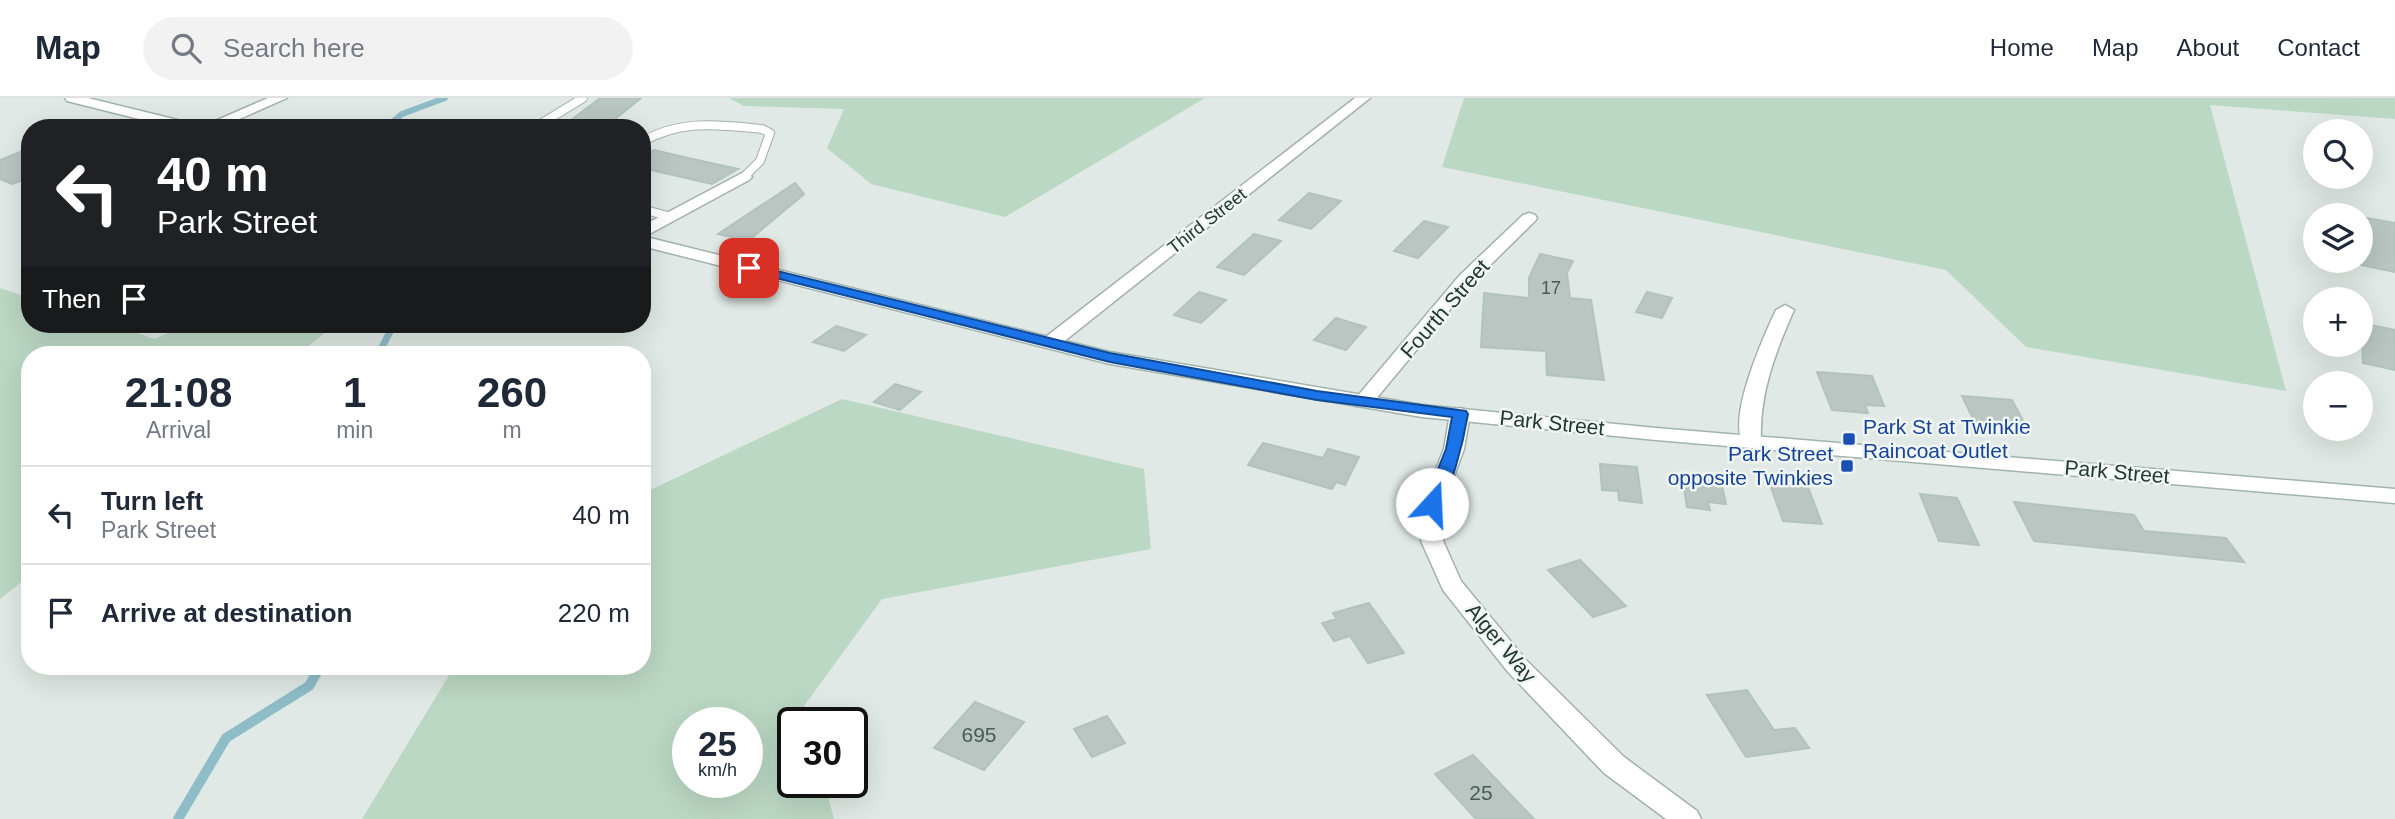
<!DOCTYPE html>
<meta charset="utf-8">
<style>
:root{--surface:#fff;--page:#f2f2f3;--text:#1f2937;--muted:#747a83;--line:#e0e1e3}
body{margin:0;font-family:Helvetica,sans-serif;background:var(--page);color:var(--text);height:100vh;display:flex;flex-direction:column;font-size:26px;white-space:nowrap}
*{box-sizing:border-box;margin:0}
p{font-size:23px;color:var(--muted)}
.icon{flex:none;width:38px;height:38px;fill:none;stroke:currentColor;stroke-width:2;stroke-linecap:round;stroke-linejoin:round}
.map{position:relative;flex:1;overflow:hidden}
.drawer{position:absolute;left:21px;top:248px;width:630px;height:329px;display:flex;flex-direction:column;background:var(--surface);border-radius:28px;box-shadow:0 7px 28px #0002}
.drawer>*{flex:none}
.hud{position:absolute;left:21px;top:21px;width:630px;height:214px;border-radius:28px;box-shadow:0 7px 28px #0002;background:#202124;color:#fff;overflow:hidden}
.tools{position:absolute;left:2303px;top:21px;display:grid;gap:14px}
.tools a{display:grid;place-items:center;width:70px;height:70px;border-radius:50%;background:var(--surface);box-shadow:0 7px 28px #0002;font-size:35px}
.speed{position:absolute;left:672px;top:609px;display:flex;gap:14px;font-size:35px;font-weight:700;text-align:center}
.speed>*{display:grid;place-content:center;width:91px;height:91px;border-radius:50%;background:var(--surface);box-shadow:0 7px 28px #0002;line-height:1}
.speed small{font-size:18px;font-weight:400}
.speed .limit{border:4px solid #111;border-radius:10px;background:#fff;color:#111}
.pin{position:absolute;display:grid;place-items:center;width:60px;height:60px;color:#fff;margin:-30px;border-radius:14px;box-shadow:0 4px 10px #0006}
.me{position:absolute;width:77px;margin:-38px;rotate:20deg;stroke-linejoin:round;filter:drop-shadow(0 0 5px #0008)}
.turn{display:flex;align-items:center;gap:24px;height:147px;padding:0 21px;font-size:32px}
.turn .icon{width:91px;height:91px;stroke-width:2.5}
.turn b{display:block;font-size:49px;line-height:60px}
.then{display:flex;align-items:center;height:66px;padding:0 21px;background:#0003;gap:14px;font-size:26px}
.eta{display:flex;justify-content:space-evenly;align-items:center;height:119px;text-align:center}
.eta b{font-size:42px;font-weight:700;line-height:49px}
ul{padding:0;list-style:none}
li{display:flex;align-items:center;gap:21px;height:98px;padding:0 21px;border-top:2px solid var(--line)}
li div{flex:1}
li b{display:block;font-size:26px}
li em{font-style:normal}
header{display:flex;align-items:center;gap:42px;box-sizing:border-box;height:98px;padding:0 35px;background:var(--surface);border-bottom:2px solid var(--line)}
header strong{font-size:33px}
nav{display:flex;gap:38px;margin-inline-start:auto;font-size:24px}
.search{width:490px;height:63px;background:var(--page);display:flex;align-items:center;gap:18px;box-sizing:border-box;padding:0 24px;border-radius:38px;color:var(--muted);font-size:26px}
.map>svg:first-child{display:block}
</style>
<header>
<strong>Map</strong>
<div class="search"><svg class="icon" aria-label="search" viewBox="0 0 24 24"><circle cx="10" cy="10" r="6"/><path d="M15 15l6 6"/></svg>Search here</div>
<nav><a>Home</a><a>Map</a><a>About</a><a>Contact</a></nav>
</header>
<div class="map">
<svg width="2395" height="721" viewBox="0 0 2395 721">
<rect width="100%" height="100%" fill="#e0e9e5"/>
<path fill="#bbd8c4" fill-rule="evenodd" d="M729 0H1205L1005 119 871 86 827 50 844 11 744 8Z
M1464 0H2395V21L2210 7 2286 293 2026 249 1946 172 1442 69Z
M0 190 30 200V226H109L155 241 187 226H336L297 257H30V477L0 501Z
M842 301 1144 371 1151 451 882 501 804 608 808 625H793V684H824L834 721H362L454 569H642V396ZM688 625H747V684H688Z"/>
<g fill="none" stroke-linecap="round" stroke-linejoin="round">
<path stroke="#8ebdc8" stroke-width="6" d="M385 30 402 16 445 0"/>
<path stroke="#8ebdc8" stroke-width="7" d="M378 257 394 226"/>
<path stroke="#8ebdc8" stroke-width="10" d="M178 721 226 640 309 588 320 569"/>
</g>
<path fill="#b9c6c1" stroke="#b3c2bc" stroke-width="2" d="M600 0H641L604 30H561Z
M30 50V80L12 86 0 81V62Z
M654 52 688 60 738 71 712 86 642 70V58Z
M795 85 804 96 748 143 718 136Z
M1309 95 1341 103 1311 131 1279 122Z
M2361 119 2395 125V174L2361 167Z
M1424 123 1448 129 1418 160 1394 153Z
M1254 136 1281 143 1244 177 1217 169Z
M1540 156 1573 163 1567 175 1570 200 1591 202 1604 282 1547 277 1546 253 1481 249 1484 195 1529 200V180Z
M1199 194 1226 202 1201 225 1174 217Z
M1647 194 1672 200 1662 220 1636 214Z
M1336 220 1366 229 1346 252 1314 242Z
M2361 225 2395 232V272L2363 265Z
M836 228 866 237 844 253 813 244Z
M1817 274 1872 278 1884 308 1865 307 1868 315 1832 312Z
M895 286 921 294 900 312 874 304Z
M1962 298 2012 302 2027 330 1975 325Z
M1263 345 1323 360 1328 351 1359 359 1345 387 1336 384 1332 391 1248 367Z
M1600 366 1637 369 1642 405 1619 402 1618 393 1602 392Z
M1682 379 1721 384 1726 406 1708 404 1710 412 1687 409Z
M1768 381 1806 384 1822 426 1783 423Z
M1920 396 1957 400 1979 447 1939 443Z
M2014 404 2134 417 2144 433 2226 440 2244 464 2034 443Z
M1580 462 1626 508 1593 519 1548 472Z
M1369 505 1404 555 1368 565 1350 538 1334 543 1322 525 1337 521 1333 515Z
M1747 592 1774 632 1795 630 1809 650 1746 659 1707 597Z
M975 604 1024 624 984 672 934 650Z
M1107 618 1125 645 1092 659 1074 631Z
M1473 657 1534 721H1476L1435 676Z"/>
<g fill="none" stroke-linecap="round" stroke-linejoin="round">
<g stroke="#a4b0ac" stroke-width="10">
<path id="service" d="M534 30 583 0
M642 44C680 21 720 27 762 31L770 35 760 63 744 79
M642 111 671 119"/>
</g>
<g stroke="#a4b0ac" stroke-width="3">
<path id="minor" d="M268 0H287L219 30H199Z
M1355 0H1370L1057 249H1043L1041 245 1043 241Z
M744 74 749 76 752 79 749 82 642 140V128Z
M1529 115 1535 117 1537 120 1535 123 1472 185 1370 308H1356L1353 304 1356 300 1460 177 1523 117Z
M1785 207 1794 212C1775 255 1759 296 1761 344L1758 348H1744C1726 321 1763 240 1776 212Z
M1460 310 1467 312 1470 316 1464 351 1438 422 1444 445 1461 483 1526 562 1624 659 1697 713 1701 721H1666L1604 675 1508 574 1443 492 1422 445 1416 422 1444 351 1450 316 1453 312Z"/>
</g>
<g stroke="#a1b3ad" stroke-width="3">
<path id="secondary" d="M65 0H88L198 27 200 30H175L67 3Z
M642 138 1110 254 1422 307 1656 330 2395 391V405L1656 342 1422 319 1110 266 642 148Z"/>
</g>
<use href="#service" stroke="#fff" stroke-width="8"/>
<use href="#minor" fill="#fff" fill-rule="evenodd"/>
<use href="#secondary" fill="#fff" fill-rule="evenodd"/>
</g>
<path fill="#1a73e8" stroke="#114b97" stroke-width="2" d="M749 166 1110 255 1317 293 1466 313 1468 316C1465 334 1450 407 1432 412L1424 406 1446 351 1452 319 1317 302 1110 264 744 172 743 170Z"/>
<g fill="#1a4fb4" stroke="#f0f6f3" stroke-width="2.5">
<rect x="1842" y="334" width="14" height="14" rx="3.5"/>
<rect x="1840" y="361" width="14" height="14" rx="3.5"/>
</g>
<g text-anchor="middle" stroke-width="5" stroke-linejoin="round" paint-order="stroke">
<g font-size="18" fill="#233733" stroke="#f0f6f3">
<text transform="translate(1207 123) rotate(-38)" y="6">Third Street</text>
</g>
<g font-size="18" fill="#485b56">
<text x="1551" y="196">17</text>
</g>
<g font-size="21" fill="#233733" stroke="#f0f6f3">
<text transform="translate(1445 211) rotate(-49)" y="7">Fourth Street</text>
<text transform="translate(1552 325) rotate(6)" y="7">Park Street</text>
<text transform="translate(2117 374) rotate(5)" y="7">Park Street</text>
<text transform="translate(1501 545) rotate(50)" y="7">Alger Way</text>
</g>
<g font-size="21" fill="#164399" stroke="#f0f6f3" text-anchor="start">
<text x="1863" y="336">Park St at Twinkie<tspan x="1863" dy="24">Raincoat Outlet</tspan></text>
<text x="1833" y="363" text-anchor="end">Park Street<tspan x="1833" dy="24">opposite Twinkies</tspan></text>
</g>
<g font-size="21" fill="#485b56">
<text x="979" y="644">695</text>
<text x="1481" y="702">25</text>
</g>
</g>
</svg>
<div class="tools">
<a><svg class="icon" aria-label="search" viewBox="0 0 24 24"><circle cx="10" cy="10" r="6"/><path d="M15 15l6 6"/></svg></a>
<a><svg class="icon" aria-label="layers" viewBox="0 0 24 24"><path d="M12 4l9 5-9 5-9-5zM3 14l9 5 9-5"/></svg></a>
<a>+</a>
<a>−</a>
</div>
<div class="speed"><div>25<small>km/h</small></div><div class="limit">30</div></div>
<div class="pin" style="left:749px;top:170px;background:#d93025"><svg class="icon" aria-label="arrive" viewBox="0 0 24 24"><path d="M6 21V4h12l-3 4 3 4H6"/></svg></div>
<svg class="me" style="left:1432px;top:406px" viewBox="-20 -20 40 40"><circle r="19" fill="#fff"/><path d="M0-13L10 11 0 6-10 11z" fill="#1a73e8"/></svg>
<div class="hud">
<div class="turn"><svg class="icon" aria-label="left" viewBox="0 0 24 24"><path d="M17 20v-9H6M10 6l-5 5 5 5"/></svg><div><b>40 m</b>Park Street</div></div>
<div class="then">Then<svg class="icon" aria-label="arrive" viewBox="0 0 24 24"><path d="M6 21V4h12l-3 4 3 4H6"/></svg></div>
</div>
<section class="drawer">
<div class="eta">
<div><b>21:08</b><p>Arrival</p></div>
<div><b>1</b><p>min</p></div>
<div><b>260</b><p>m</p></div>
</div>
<ul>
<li><svg class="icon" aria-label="left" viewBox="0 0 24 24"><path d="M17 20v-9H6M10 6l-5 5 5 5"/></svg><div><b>Turn left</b><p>Park Street</p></div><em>40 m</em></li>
<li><svg class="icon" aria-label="arrive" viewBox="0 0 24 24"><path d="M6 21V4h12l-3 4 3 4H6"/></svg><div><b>Arrive at destination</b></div><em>220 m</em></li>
</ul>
</section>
</div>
